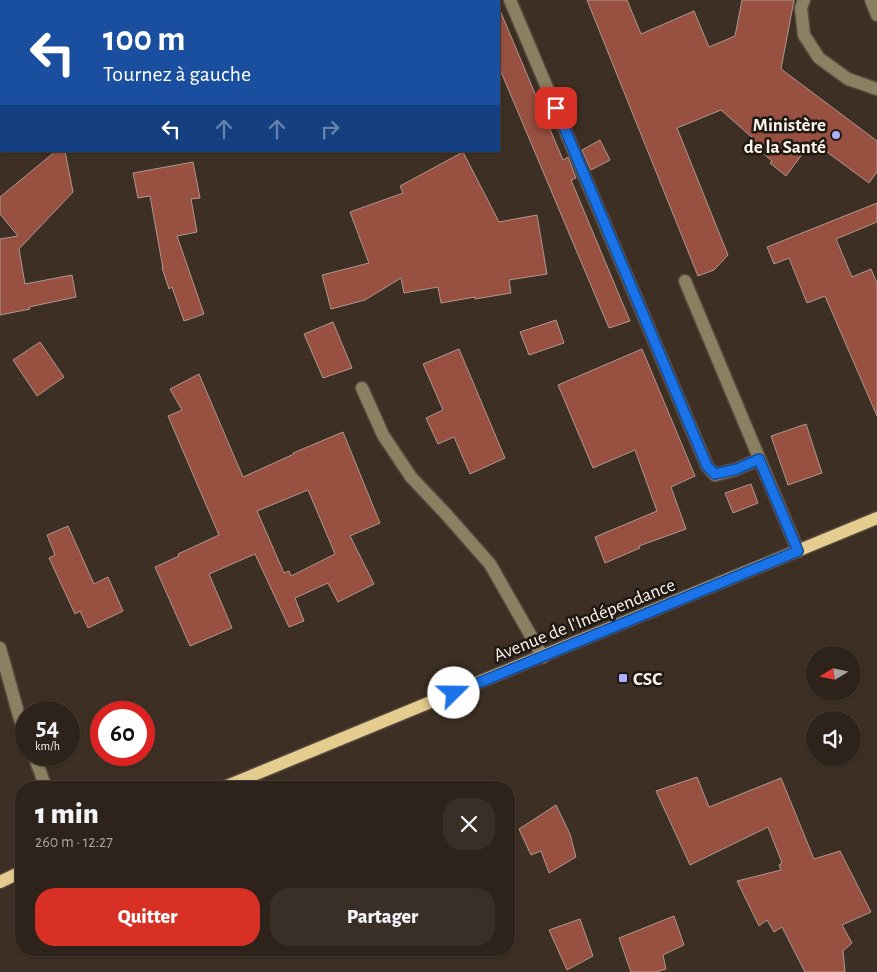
<!DOCTYPE html>
<html lang="fr">
<meta charset="utf-8">
<style>
:root{--surface:#2e231a;--page:#3a2f27;--text:#f1f3f6;--muted:#a7a4a2;--line:#494039;--accent:#d93025}
body{margin:0;font-family:"Alegreya Sans",sans-serif;background:var(--page);color:var(--text);height:100vh;display:flex;flex-direction:column;font-size:19px;white-space:nowrap}
*{box-sizing:border-box;margin:0}
p{font-size:16px;color:var(--muted)}
.icon{flex:none;width:28px;height:28px;fill:none;stroke:currentColor;stroke-width:2;stroke-linecap:round;stroke-linejoin:round}
.map{position:relative;flex:1;overflow:hidden}
.drawer{position:absolute;left:15px;top:781px;width:500px;height:175px;display:flex;flex-direction:column;background:var(--surface);border-radius:20px;box-shadow:0 1px 4px #0004,0 0 0 1px var(--line)}
.drawer>*{flex:none}
.banner{position:absolute;left:0px;top:0px;width:500px;height:152px;box-shadow:0 1px 4px #0004,0 0 0 1px var(--line);background:#1a4fa0;color:#fff;overflow:hidden}
.needle{width:32px;rotate:260deg}
.fabs{position:absolute;left:806px;top:646px;display:grid;gap:10px}
.fabs a{display:grid;place-items:center;width:55px;height:55px;border-radius:50%;background:var(--surface);box-shadow:0 1px 4px #0004,0 0 0 1px var(--line);font-size:25px}
.speed{position:absolute;left:15px;top:701px;display:flex;gap:10px;font-size:25px;font-weight:700;text-align:center}
.speed>*{display:grid;place-content:center;width:65px;height:65px;border-radius:50%;background:var(--surface);box-shadow:0 1px 4px #0004,0 0 0 1px var(--line);line-height:1}
.speed small{font-size:12px;font-weight:400}
.speed .limit{border:8px solid #d22;background:#fff;color:#111}
.pin{position:absolute;display:grid;place-items:center;width:42px;height:42px;color:#fff;margin:-21px;border-radius:10px;box-shadow:0 2px 8px #0006}
.me{position:absolute;width:55px;margin:-28px;rotate:68deg;stroke-linejoin:round;filter:drop-shadow(0 0 4px #0008)}
.turn{display:flex;align-items:center;gap:18px;height:105px;padding:0 20px;font-size:22px}
.turn .icon{width:65px;height:65px;stroke-width:2.5}
.turn b{display:block;font-size:35px;line-height:42px}
.lanes{display:flex;align-items:center;height:48px;padding:0 20px;background:#0003;justify-content:center;gap:25px;direction:ltr}
.lanes .off{opacity:.35}
.round{display:grid;place-items:center;flex:none;width:52px;height:52px;border-radius:20px;background:var(--page)}
.headline{display:flex;align-items:center;justify-content:space-between;height:85px;padding:0 20px}
h1{font-size:30px;font-weight:800;line-height:38px}
.cta{display:flex;gap:10px;margin-top:auto;padding:10px 20px}
.cta a{flex:1;height:58px;border-radius:20px;background:var(--accent);color:#fff;font-size:20px;font-weight:800;line-height:58px;text-align:center}
.cta a+a{background:var(--page);color:var(--text)}
.map>svg:first-child{display:block}
</style>
<div class="map">
<svg width="877" height="972" viewBox="0 0 877 972">
<rect width="100%" height="100%" fill="#3d2f23"/>
<path fill="#985141" stroke="#ae9791" fill-rule="evenodd" d="M587 0H627L641 34 694 11 709 47 735 36 742 0H794L781 69 877 141V172L869 183 812 141 786 176 770 163 772 161 752 144 755 140 721 110 677 128 728 255 714 270 698 276Z
M499 8 563 160 568 157 576 178 571 180 630 321 609 328 499 67Z
M600 140 610 160 591 170 582 150Z
M56 151H65L73 192 19 249 25 284 72 275 76 297 29 307 30 309 0 315V239L18 236 0 214V197Z
M463 152 499 222 537 215 547 274 509 280 511 293 475 299V297L441 303 438 287 404 293 401 278 365 300 331 309 322 275 369 263 350 212 403 193 400 186Z
M193 162 200 198 191 199 197 232 177 236 204 314 184 321 172 287 169 289 162 268H163L150 196 138 198 133 173Z
M877 203V222L836 239 852 277 871 269 877 283V416L825 296 807 303 789 258 774 264 767 247Z
M556 320 564 343 529 355 520 332Z
M333 322 352 368 323 378 304 334Z
M40 342 64 377 37 396 13 360Z
M459 349 505 458 470 474 454 437 438 444 426 418 443 410 423 364Z
M642 349 695 476 671 487 686 529 639 546 640 548 605 563 595 537 657 511 635 450 593 468 558 385Z
M199 374 243 477 294 454 293 453 343 432 380 523 350 536 374 584 338 602 328 583 295 598 304 621 289 627 255 554 209 574 232 628 190 646 155 567 179 556 178 554 219 535 168 416 182 410 170 389ZM308 490 335 554 291 576 289 571 284 573 257 511Z
M806 424 822 473 788 485 771 436Z
M751 484 758 503 733 513 725 493Z
M68 526 94 584 108 577 123 611 88 628 80 611 75 614 49 558 55 555 47 535Z
M697 777 709 807 781 778 814 859 840 851 871 912 842 925 852 943 843 951 845 972H805L782 927 774 932 767 920 759 926 737 881 781 870 779 865 782 863 768 827 690 865 656 791Z
M556 805 570 834 576 857 549 873 541 851 531 855 519 829Z
M674 916 684 945 663 955 666 969 656 972H631L619 938Z
M580 919 593 956 567 970 549 930Z"/>
<g fill="none" stroke-linecap="round" stroke-linejoin="round">
<g stroke="#584a3f" stroke-width="15">
<path id="minor" d="M510 0 707 466 715 475 737 469 759 459
M804 0 801 8 804 35 819 58 848 79 877 89
M871 0 877 15
M685 281 798 551
M362 388 383 435 411 477 445 513 490 564 543 657
M0 648 19 716 26 735
M34 755 46 788"/>
</g>
<g stroke="#584a3f" stroke-width="15">
<path id="major" d="M5 1 8 0
M222 788 877 518
M0 882 21 872"/>
</g>
<use href="#minor" stroke="#8b8062" stroke-width="12"/>
<use href="#major" stroke="#e4cd8f" stroke-width="12"/>
</g>
<g fill="none" stroke-linecap="round" stroke-linejoin="round">
<g stroke="#114b97" stroke-width="12">
<path id="route" d="M454 693 798 551 759 459 737 469 715 474 707 466 556 108"/>
</g>
<use href="#route" stroke="#1a73e8" stroke-width="9"/>
</g>
<g fill="#adaffb" stroke="#1f1813" stroke-width="2">
<circle cx="836" cy="135" r="5"/>
<rect x="618" y="673" width="10" height="10" rx="2.5"/>
</g>
<g text-anchor="middle" stroke-width="5" stroke-linejoin="round" paint-order="stroke">
<g font-size="19" font-weight="bold" fill="#fcf3eb" stroke="#1f1813" text-anchor="end">
<text x="826" y="131">Ministère<tspan x="826" dy="22">de la Santé</tspan></text>
<text x="633" y="685" text-anchor="start">CSC</text>
</g>
<g font-size="19" fill="#fcf3eb" stroke="#1f1813">
<text transform="translate(584 619) rotate(-22)" y="7">Avenue de l'Indépendance</text>
</g>
</g>
</svg>
<div class="fabs">
<a><svg class="needle" viewBox="-14 -14 28 28"><path d="M0-13l5 13h-10z" fill="#e53935"/><path d="M0 13l5-13h-10z" fill="#a7a4a2"/></svg></a>
<a><svg class="icon" aria-label="sound" viewBox="0 0 24 24"><path d="M4 9h4l5-4v14l-5-4H4zM17 9q2 3 0 6"/></svg></a>
</div>
<div class="speed"><div>54<small>km/h</small></div><div class="limit">60</div></div>
<div class="pin" style="left:556px;top:108px;background:#d93025"><svg class="icon" aria-label="arrive" viewBox="0 0 24 24"><path d="M6 21V4h12l-3 4 3 4H6"/></svg></div>
<svg class="me" style="left:454px;top:693px" viewBox="-20 -20 40 40"><circle r="19" fill="#fff"/><path d="M0-13L10 11 0 6-10 11z" fill="#1a73e8"/></svg>
<div class="banner">
<div class="turn"><svg class="icon" aria-label="left" viewBox="0 0 24 24"><path d="M17 20v-9H6M10 6l-5 5 5 5"/></svg><div><b>100 m</b>Tournez à gauche</div></div>
<div class="lanes"><svg class="icon" aria-label="left" viewBox="0 0 24 24"><path d="M17 20v-9H6M10 6l-5 5 5 5"/></svg><svg class="icon off" aria-label="ahead" viewBox="0 0 24 24"><path d="M12 20V5M6 11l6-6 6 6"/></svg><svg class="icon off" aria-label="ahead" viewBox="0 0 24 24"><path d="M12 20V5M6 11l6-6 6 6"/></svg><svg class="icon off" aria-label="right" viewBox="0 0 24 24"><path d="M7 20v-9h11M14 6l5 5-5 5"/></svg></div>
</div>
<section class="drawer">
<div class="headline"><div><h1>1 min</h1><p>260 m · 12:27</p></div><a class="round"><svg class="icon" aria-label="close" viewBox="0 0 24 24"><path d="M6 6l12 12M18 6L6 18"/></svg></a></div>
<div class="cta"><a>Quitter</a><a>Partager</a></div>
</section>
</div>
